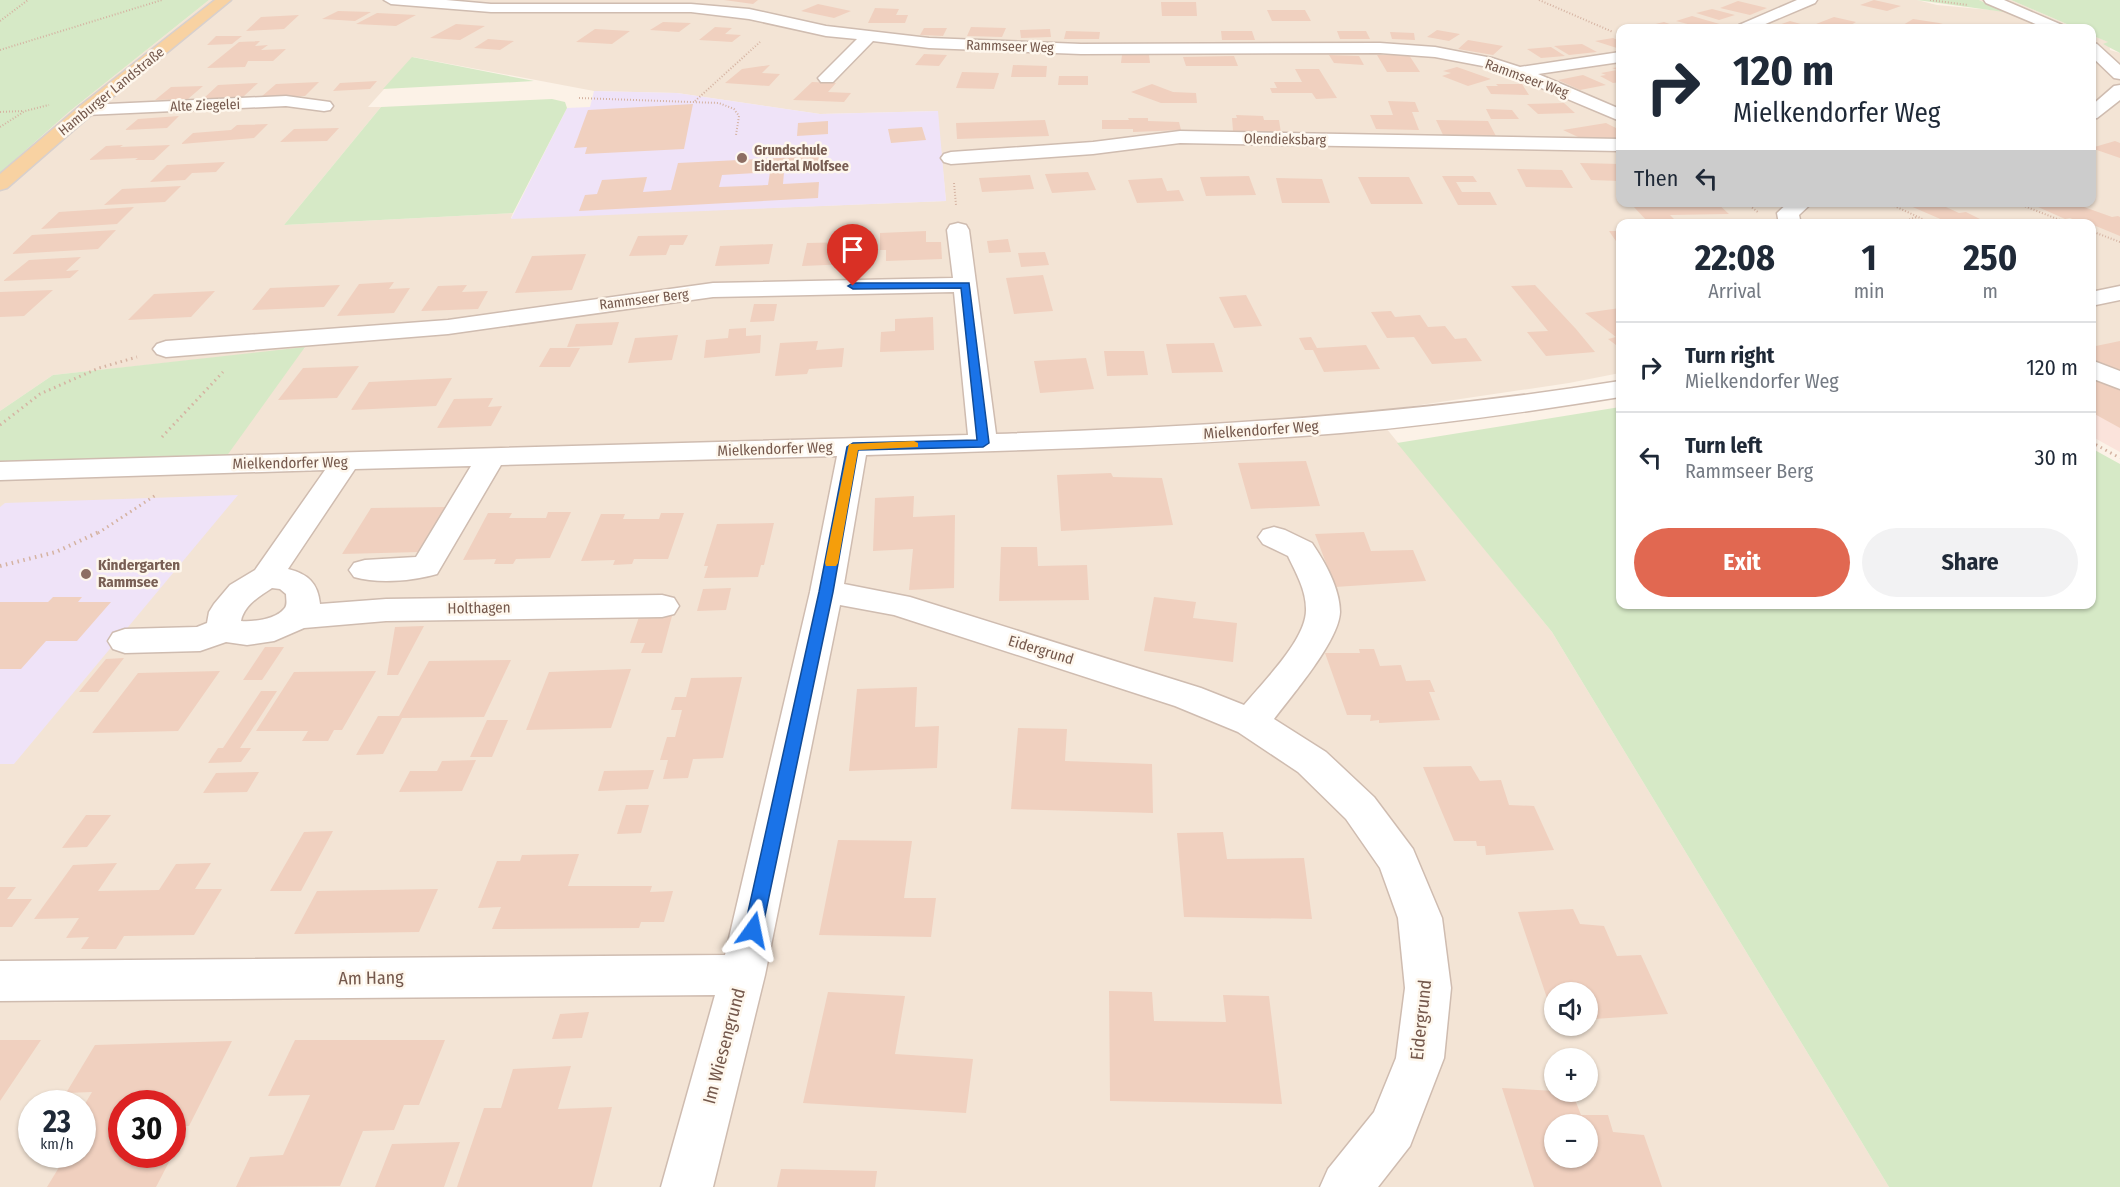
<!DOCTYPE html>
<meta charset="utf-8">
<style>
:root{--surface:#fff;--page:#f2f2f3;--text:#1f2937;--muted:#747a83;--line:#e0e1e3;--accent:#e16851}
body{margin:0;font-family:"Fira Sans Condensed",sans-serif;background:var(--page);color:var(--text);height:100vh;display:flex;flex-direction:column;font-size:22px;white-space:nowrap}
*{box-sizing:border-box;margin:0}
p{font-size:20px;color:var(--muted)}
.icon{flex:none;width:33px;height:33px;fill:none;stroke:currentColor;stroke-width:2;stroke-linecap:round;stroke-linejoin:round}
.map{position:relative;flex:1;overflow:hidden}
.drawer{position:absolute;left:1616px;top:219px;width:480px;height:390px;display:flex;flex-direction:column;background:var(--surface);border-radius:12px;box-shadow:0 2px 4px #0004}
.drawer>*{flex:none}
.top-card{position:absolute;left:1616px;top:24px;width:480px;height:183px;border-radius:12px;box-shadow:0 2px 4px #0004;background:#fff;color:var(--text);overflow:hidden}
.tools{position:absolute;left:1544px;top:982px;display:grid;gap:12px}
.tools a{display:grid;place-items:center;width:54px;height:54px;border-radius:50%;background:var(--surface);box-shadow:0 2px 4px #0004;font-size:30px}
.speed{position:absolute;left:18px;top:1090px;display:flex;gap:12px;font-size:30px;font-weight:700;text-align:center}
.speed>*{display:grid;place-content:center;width:78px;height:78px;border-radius:50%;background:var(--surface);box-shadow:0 2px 4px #0004;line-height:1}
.speed small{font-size:15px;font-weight:400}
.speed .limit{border:9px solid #d22;background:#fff;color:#111}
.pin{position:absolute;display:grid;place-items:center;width:51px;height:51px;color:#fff;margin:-62px -26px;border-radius:50% 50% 50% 0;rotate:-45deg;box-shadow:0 0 6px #0007}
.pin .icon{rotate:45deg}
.me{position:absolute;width:66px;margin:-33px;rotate:12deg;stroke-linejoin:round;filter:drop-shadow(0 0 4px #0008)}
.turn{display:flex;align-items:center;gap:21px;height:126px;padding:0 18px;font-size:27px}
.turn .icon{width:78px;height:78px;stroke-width:2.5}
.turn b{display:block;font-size:42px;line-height:51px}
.then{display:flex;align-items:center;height:57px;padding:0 18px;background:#0003;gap:12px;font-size:22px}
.eta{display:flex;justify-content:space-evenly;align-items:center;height:102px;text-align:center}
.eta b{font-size:36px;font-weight:700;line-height:42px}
.action{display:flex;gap:12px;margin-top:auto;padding:12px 18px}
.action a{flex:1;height:69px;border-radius:36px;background:var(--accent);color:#fff;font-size:24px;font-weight:700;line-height:69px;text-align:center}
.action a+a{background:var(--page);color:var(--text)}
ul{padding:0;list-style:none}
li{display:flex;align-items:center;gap:18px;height:90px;padding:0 18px;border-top:2px solid var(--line)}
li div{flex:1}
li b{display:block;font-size:22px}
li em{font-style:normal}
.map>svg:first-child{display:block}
</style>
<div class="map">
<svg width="2120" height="1187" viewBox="0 0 2120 1187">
<rect width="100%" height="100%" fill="#fcf2e7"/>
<path fill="#f3e4d5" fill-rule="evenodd" d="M209 0H1917L1937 5 2001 11 1979 0H2011L2076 28H1620V202H2091V35L2109 42 2110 50 2120 53V375L2091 361V224H1620V373L1569 383 1373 412 1552 632 1889 1187H0V463L305 348 53 375 0 411V173L70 111ZM413 57 594 91 677 93 820 114 937 111 946 201 511 218 513 213 284 225 381 107H368ZM1554 993H1587V1026H1554ZM1554 1059H1587V1092H1554ZM32 1104H82V1155H32ZM122 1104H172V1155H122ZM1554 1125H1587V1158H1554Z"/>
<path fill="#fbe3db" d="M2091 361 2120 376V452L2091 436Z"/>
<path fill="#efe3f8" d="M594 91 677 93 820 114 938 111 946 201 511 219 567 108 590 107Z
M238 495 14 764H0V507L5 503Z"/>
<path fill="#d6e9c6" d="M0 0H209L70 111 0 173Z
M1917 0H1979L2004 12Z
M2011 0H2120V53L2103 44 2108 42 2091 35V28H2076Z
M412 57 534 81 383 89Z
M552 99 565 102 567 108 513 213 284 225 381 107Z
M305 347 226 457 0 463V411L53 375Z
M1620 407V604H2091V448L2120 464V1187H1889L1552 632 1397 443Z"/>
<path fill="#f0d0bf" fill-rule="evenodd" d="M724 0H758L753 4Z
M1874 0 1901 6 1887 11 1860 5Z
M1738 1 1767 8 1750 15 1720 8Z
M1161 2H1196L1197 16H1162Z
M818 4 851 11 834 18 801 11Z
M875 8 899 9 896 15H908L905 23H868Z
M1712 9 1735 15 1719 20 1696 13Z
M1267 10H1305L1311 21H1272Z
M338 11 371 12 355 21 322 19Z
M377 13 416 15 396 26 356 24Z
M299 15 284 29 246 31 261 17Z
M1692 16 1723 25 1703 28 1676 21Z
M1834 17 1856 22 1851 25 1863 28H1835L1816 24Z
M1913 19 1939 23 1959 28H1919L1903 25Z
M1790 21 1815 28H1786L1776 26Z
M663 22 691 23 679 32 650 30Z
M1664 22 1681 28H1661L1651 25Z
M456 24 485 26 460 40 430 38Z
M715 27 732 28 725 34 741 35 732 42 699 40Z
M971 27 1006 28 1002 37 967 36Z
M924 28H947L943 36 920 35Z
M595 29 630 31 612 44 576 42Z
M1050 29 1051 37 1021 38 1020 30Z
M1437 30 1460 34 1449 41 1427 37Z
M1066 31 1100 32 1099 39H1064Z
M1221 31H1252L1255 40H1222Z
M1337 31H1366L1370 39H1340Z
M1390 32 1414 33 1415 40 1392 39Z
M216 36H242L232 44 207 45Z
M1613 38 1620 41V49L1595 41Z
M488 39 514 41 500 50 474 48Z
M1468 40 1503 46 1493 55 1458 49Z
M260 41 255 46 268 45 261 50 286 49 273 61H248L245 67 207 68 239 42Z
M1582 44 1597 52 1569 55 1554 46Z
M1551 47 1565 56 1541 58 1527 49Z
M924 54 947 55 939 66 915 65Z
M1122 55H1149L1150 63H1121Z
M1329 55 1359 56 1364 65 1334 63Z
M1377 55H1409L1420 72H1387Z
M1234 56 1238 66H1186L1183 57Z
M770 65 762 73 780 74 769 86 725 83 742 69Z
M1013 65 1047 66 1046 77H1011Z
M1457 67 1491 79 1468 86 1442 76 1451 73 1443 71Z
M1620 67V82L1613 83 1600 76 1606 75 1601 73 1617 70 1612 68Z
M1295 69H1319L1337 98 1316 99 1312 93H1272L1270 88H1277L1274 82H1302Z
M962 72 999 73 994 89 956 88Z
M1583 75 1606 85 1580 90 1558 80Z
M1059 76H1088V85H1058Z
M377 81 370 89 333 91 340 83Z
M319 82 305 96 261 97 276 84Z
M812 82 836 83 828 92 851 93 844 102 793 100Z
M258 83 243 97 203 99 218 85Z
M1152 84 1173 92 1196 93 1197 103H1161L1131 92Z
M1496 84H1522L1529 95 1491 94 1486 86H1498Z
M203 86 188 99 155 100 171 87Z
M1388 101 1415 102 1419 112H1412L1419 130 1376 129 1370 115H1393Z
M1564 103 1575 113 1538 114 1527 104Z
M693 104 684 149 585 154 587 147 574 148 588 110Z
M1486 109 1512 110 1519 119H1491Z
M1236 115 1263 116 1264 120H1279L1281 133 1233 131 1232 118H1237Z
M179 116 167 128 125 130 138 119Z
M1128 118H1148V121L1179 122 1181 130 1133 132V129H1102V120H1129Z
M1045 120 1049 136 957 139 956 123Z
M1436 120 1488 121 1497 138 1444 137Z
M828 121V134L797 136 798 123Z
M1606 123 1620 130V138L1591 143 1563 130Z
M268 124 254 138 181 144 193 133 231 130 237 125Z
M922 127 926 140 891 143 888 129Z
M339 128 327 141 280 142 294 129Z
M2115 141 2120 143V158L2091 148Z
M123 145 120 147 170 145 154 160H135L138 158 89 160 106 146Z
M819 156V170L784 172 783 184 819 182 818 198 579 211 585 195 597 194 602 180 647 177 643 192 671 190 678 163ZM770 172 768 185 719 187 722 175Z
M225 162 216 172 192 173 185 180 150 182 167 165Z
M1580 163 1620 164V181L1591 180Z
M1517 169 1562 170 1573 188 1526 187Z
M1088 172 1096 190 1052 193 1045 174Z
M1030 175 1034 189 982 192 979 178Z
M1249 176 1256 195 1206 196 1200 177Z
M1442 176H1473L1477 182H1456L1462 192H1490L1497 205H1458Z
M1358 177H1409L1423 204H1371Z
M1162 178 1167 191 1179 190 1184 201 1137 203 1128 180Z
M1276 178 1322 179 1330 203H1282Z
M181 186 165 202 104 205 122 189Z
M1651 202H1716L1729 214 1670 215 1676 221 1648 222 1633 206 1654 205Z
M1901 202H1935L1959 213 1966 212 1990 224H1952Z
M2027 202H2070L2112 217 2118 216 2120 217V236L2091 224H2084L2070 218 2065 219Z
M134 207 117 224 41 229 59 212Z
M116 230 98 249 12 254 32 235Z
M926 231V242H941L942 259 886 261V250H880V233Z
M1609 231H1620V247Z
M688 235 683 245H670L666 255 629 256 638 236Z
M1008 239 1011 252 989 253 987 241Z
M853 242 850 264 802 266 807 243Z
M773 244 769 264 715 266 720 246Z
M1045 252 1049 265 1021 267 1018 253Z
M586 254 572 290 515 293 532 256Z
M81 257 66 271 79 270 70 278 3 281 29 260Z
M1043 275 1053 311 1014 314 1006 278Z
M394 282 389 289 410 288 394 313 337 316 359 284Z
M340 285 324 307 252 310 270 288Z
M467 285 462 292 488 291 478 309 421 311 438 286Z
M1535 285 1576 329 1595 352 1546 356 1527 332 1548 331 1511 286Z
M53 290 24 316 0 317V292Z
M215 291 191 317 128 320 154 294Z
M1246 295 1262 326 1234 328 1219 297Z
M754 304H777L774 321 750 322Z
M1620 308V348L1608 339 1616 337 1585 313Z
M1391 311 1395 317 1420 315 1428 327 1445 326 1455 339 1466 338 1482 361 1432 364 1414 337 1387 338 1371 312Z
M933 317 934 350 880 352 881 332 895 331V319Z
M619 322 612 345 567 347 576 324Z
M746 328V336L761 335 760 353 704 358 706 340 728 338 729 329Z
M678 335 672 360 628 363 635 338Z
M1311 337 1317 348 1366 345 1380 369 1324 372 1313 350H1305L1299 338Z
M818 341 816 350 844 348 842 367 809 369 807 374 775 376 780 343Z
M2120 341V375L2091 360V347Z
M1214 343 1223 372 1172 373 1166 344Z
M550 348H580L570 367H539Z
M1104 351H1144L1148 375 1107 376Z
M1086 358 1094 389 1040 393 1034 361Z
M359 366 337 398 278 400 303 368Z
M452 378 436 406 351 410 369 382Z
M2091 378 2120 389V428L2091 412Z
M493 398 488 407 502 406 491 426 437 428 454 399Z
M1306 461 1320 506 1251 509 1238 463Z
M1111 473 1113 477 1162 478 1173 525 1061 531 1057 475Z
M914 496 913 517 955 515 954 588 909 590 913 549 873 551 875 498Z
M446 507 420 552 342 554 371 508Z
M548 512H571L550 558 516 559 513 564H494L496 559 463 560 488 513H512L509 518H546Z
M661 513H684L668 559H634L632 564 613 565 615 560 581 561 601 514H625L623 519H659Z
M774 523 764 565H761L758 577 704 578 708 566H704L717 524Z
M1364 532 1371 551 1413 550 1426 581 1335 587 1315 534Z
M1001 547H1037L1038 566 1087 565 1089 600 999 601Z
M731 588 726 610 697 611 703 589Z
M53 597H82L78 602H111L77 641H46L21 669H0V602H48Z
M1154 597 1196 602 1193 618 1237 623 1233 662 1144 651Z
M672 616 662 653H641L645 643H630L639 617Z
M424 626 398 675H387L395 627Z
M265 647H284L262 680H243Z
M1359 649H1374L1380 666 1401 665 1406 681 1430 680 1435 692H1429L1440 720 1379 723V720L1370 721 1371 715H1347L1325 653H1360Z
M124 658 98 692H79L106 659Z
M511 660 484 717 402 718 383 754 356 755 378 716H399L429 661Z
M631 669 611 728 526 730 549 672Z
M220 671 178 731 92 733 138 673Z
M376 671 342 730H334L328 741H302L308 731H256L294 672Z
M742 677 723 758 693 759 688 778 663 779 668 760H660L667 737H675L682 710H671L675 697H686L691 678Z
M917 687 915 727 939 726 937 768 849 771 857 689Z
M261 691H277L240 748H251L241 762 208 763 218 748H223Z
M487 720H508L492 757H470Z
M1018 728 1067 729 1065 761 1152 764 1153 813 1011 809Z
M476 760 462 791 399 792 410 771H437L442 761Z
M1471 766 1480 781 1501 780 1509 805 1534 806 1554 850 1486 855 1485 846H1477L1476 841H1454L1423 767Z
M654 770 648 789 598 791 604 771Z
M259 772 247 792 203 793 216 773Z
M626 805H649L641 833 617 834Z
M86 815H111L87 847 62 848Z
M333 831 301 891H270L304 832Z
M1223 832 1227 859 1304 858 1312 919 1184 917 1177 833Z
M838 840 912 841 904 898H936L931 937 819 935Z
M579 854 568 886H652L650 892 673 891 664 922H641L639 928 492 929 501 907 478 908 497 861H520L522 855Z
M117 863 98 891 159 890 176 864 211 863 195 889H222L194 935 124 936 116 949H81L89 937 66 938 79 918 34 919 73 865Z
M0 887H16L7 899H32L12 927H0Z
M438 889 419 932 294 934 317 891Z
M1573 909 1580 924 1604 926 1617 956 1641 955 1668 1014 1594 1019 1590 1011H1587V993H1554V1001H1548L1518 912Z
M1109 991 1152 992 1154 1021 1226 1022 1223 995 1269 996 1282 1104 1110 1101Z
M828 992 905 996 895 1054 973 1059 966 1113 803 1103Z
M589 1012 582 1038 552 1039 560 1014Z
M0 1040H41L0 1101Z
M295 1040H445L419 1105H404L394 1130 363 1131 340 1186 236 1187 250 1157 283 1155 310 1095 268 1096Z
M232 1041 189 1126H172V1104H122V1155H149L144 1163 169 1162 156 1187H47L61 1164H50L55 1155H82V1109L92 1092 66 1093 95 1045Z
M571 1066 558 1109 612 1107 592 1187H457L484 1108H501L513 1069Z
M1502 1088 1572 1092 1581 1115H1608L1613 1132 1644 1135 1662 1187H1534ZM1554 1125H1587V1158H1554Z
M460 1142 444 1187H375L392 1144Z
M781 1169 877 1171 875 1187H777Z"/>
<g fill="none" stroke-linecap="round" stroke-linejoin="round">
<g stroke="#cfbcb0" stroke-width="3">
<path id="minor" d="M384 0H446L491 4H691L749 9 826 26 929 38 1081 44 1380 43 1435 47 1492 58 1520 67 1620 52V62L1538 74 1620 109V121L1513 76 1488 67 1435 57 1380 53 1081 54 929 48 873 41 833 82H821L818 78 857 39 826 36 749 19 691 12H491L391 4Z
M1797 0H1817L1815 3 1756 28H1736L1739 25Z
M1984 0H2004L2062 25 2065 28H2045L1986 3Z
M2091 42 2097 44 2120 65V79L2114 78 2091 56Z
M2120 85V100L2097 118 2091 119V106L2114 86Z
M286 96 330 102 333 106 330 110 324 111 286 106 86 115 80 114 77 110 80 106 86 105Z
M1180 131 1620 139V151L1180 143 1093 154 951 164 944 162 941 158 944 154 951 152 1093 142Z
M1789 202H1813L1799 215 1801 224H1779L1777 213Z
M958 223 966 225 969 230 996 434C1205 427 1413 414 1620 381V397C1527 412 1435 425 1341 433 1183 446 1024 450 866 455L844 584 910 597 1201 688 1244 705C1263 682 1307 639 1306 609 1306 590 1296 573 1288 556L1263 544 1258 537 1263 530 1274 527 1285 530 1312 543C1325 562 1340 589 1340 612 1339 641 1292 695 1274 719L1326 752 1374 797 1413 849 1442 918 1451 988 1444 1058 1410 1146 1378 1187H1320L1328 1169 1374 1112 1396 1058 1405 988 1398 918 1380 868 1346 819 1298 772 1238 732 1175 706 894 615 840 605 765 975 713 1187H661L715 995 0 1001V961L725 955 810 592 837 456 501 465 437 574C413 581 378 584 354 577L349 570 354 563 365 560 416 557 471 466 355 469 288 569C308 574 318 583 320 604L386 599 662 595 674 598 679 606 674 614 662 617 386 621 304 628 274 641 247 645 226 642 200 651 125 653 113 649 108 641 113 633 125 629 197 627 207 623 209 612 214 604 230 585 255 570 325 470 0 480V462L968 435 954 292 713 297 448 334 166 357 157 354 153 349 157 344 166 341 448 320 713 283 953 278 947 230 950 225ZM272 588 280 589 286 594C286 599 288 605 284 609 276 619 254 622 241 621 244 605 260 596 272 588Z
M2120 286V300L2091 306V292Z
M2091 360 2120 371V389L2091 378Z"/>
</g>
<g stroke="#d8d0cd" stroke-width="3">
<path id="major" d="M215 0H231L92 114 7 188 0 190V174L80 106Z"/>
</g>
<path stroke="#d5b3a2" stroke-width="2" stroke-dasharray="1 2" stroke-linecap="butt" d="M1539 0 1613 32
M1930 0 1968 5
M0 21 28 0
M0 50 162 0
M579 98 719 103 734 109 739 116 736 135
M695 101 760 42
M0 112 22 111
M0 127 25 111 49 105
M954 183 956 205
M1745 202 1759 213
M1886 202 1933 224
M2014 202 2070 224
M1895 224 1917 217
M2091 231 2120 242"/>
<path stroke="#d5b3a2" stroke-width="3" stroke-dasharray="1.5 4" stroke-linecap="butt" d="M0 425 40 394 99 368 137 357
M162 437 223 372
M2091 442 2120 458
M98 533 156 495"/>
<path stroke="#d5b3a2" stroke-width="4" stroke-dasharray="1.5 4.5" stroke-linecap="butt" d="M0 566 56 552 101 531"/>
<use href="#minor" fill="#fff" fill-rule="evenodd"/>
<use href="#major" fill="#f8d2a2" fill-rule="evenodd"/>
</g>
<path fill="#1a73e8" stroke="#114b97" stroke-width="1.5" d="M969 283 989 443 983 447 858 450 833 592 762 930 759 935 753 937 746 935 744 930 819 592 847 447 853 443 977 440 961 288 853 289 848 286 853 283Z"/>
<path fill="#f59e0b" d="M914 441 918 443V447L858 450 838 563 836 566H826L825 563 849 444Z"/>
<g fill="#8d6e63" stroke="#fef7ed" stroke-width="2">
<circle cx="742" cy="158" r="6"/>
<circle cx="86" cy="574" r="6"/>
</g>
<g text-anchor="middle" stroke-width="5" stroke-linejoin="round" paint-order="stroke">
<g font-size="14" fill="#74584c" stroke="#fef7ed">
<text transform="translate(1010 46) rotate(2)" y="5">Rammseer Weg</text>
<text transform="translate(1527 78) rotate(20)" y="5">Rammseer Weg</text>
<text transform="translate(111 91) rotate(-39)" y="5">Hamburger Landstraße</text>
<text transform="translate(205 105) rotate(-2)" y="5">Alte Ziegelei</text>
<text transform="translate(1285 139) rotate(1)" y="5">Olendieksbarg</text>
<text transform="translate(644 299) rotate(-7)" y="5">Rammseer Berg</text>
</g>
<g font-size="14" font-weight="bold" fill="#785e54" stroke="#fef7ed" text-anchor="start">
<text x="754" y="155">Grundschule<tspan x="754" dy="16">Eidertal Molfsee</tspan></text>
</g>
<g font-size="15" fill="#74584c" stroke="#fef7ed">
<text transform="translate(1261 430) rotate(-4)" y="5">Mielkendorfer Weg</text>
<text transform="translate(775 449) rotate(-2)" y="5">Mielkendorfer Weg</text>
<text transform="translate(290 463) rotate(-1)" y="5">Mielkendorfer Weg</text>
<text transform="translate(479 608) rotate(-1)" y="5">Holthagen</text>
<text transform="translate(1041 650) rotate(17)" y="5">Eidergrund</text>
</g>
<g font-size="15" font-weight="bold" fill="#785e54" stroke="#fef7ed" text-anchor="start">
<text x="98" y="570">Kindergarten<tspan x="98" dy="17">Rammsee</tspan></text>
</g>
<g font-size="18" fill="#74584c" stroke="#fef7ed">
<text transform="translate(371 978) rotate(-1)" y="6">Am Hang</text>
<text transform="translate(1421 1020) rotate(-84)" y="6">Eidergrund</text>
<text transform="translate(724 1046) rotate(-75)" y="6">Im Wiesengrund</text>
</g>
</g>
</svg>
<div class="tools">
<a><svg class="icon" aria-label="sound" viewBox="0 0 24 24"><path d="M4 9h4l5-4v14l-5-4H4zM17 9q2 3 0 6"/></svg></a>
<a>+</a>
<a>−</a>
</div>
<div class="speed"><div>23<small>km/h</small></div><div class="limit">30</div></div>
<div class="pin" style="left:853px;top:286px;background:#d93025"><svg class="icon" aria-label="arrive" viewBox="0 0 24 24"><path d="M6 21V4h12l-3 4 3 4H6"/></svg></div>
<svg class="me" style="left:753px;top:930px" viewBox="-20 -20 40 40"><path d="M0-17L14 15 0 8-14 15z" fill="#1a73e8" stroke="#fff" stroke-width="4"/></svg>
<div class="top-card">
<div class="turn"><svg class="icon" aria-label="right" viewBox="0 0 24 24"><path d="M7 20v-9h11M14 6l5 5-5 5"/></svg><div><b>120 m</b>Mielkendorfer Weg</div></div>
<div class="then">Then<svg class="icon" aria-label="left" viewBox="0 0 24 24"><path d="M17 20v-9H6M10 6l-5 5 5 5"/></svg></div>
</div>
<section class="drawer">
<div class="eta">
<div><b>22:08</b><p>Arrival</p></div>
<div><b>1</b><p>min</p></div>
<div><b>250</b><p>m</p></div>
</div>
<ul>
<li><svg class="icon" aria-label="right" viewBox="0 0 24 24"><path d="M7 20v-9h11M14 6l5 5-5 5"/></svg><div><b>Turn right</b><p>Mielkendorfer Weg</p></div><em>120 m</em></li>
<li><svg class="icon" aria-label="left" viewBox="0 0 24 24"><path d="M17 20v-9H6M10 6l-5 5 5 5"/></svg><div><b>Turn left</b><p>Rammseer Berg</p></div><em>30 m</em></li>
</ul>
<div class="action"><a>Exit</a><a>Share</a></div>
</section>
</div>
